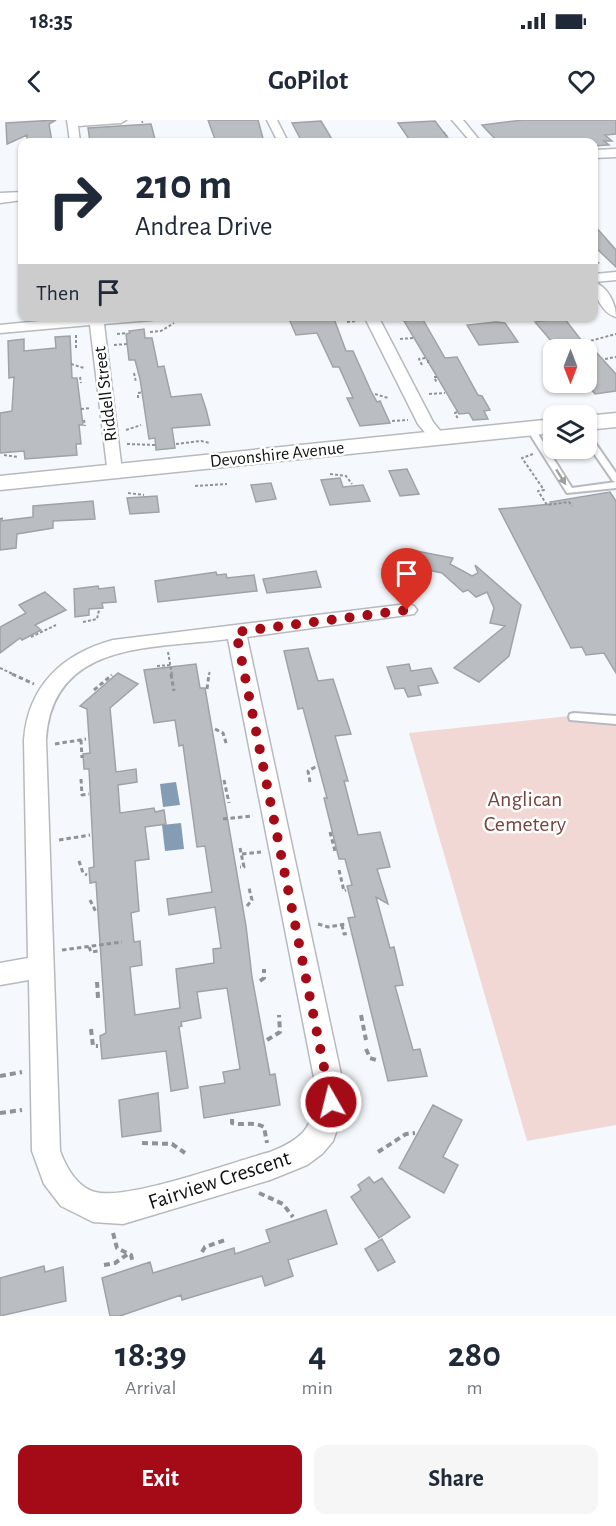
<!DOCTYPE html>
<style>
:root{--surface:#fff;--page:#f6f6f7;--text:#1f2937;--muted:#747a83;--accent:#a40b17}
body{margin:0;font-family:"Alegreya Sans",sans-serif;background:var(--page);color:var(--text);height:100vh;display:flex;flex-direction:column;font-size:22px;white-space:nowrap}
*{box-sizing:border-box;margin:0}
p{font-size:20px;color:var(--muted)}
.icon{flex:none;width:33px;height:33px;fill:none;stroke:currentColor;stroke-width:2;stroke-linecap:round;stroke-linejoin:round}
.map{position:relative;height:1196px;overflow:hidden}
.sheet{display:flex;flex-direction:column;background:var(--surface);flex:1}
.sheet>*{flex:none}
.guide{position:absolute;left:18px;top:18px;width:580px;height:183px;border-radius:12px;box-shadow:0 2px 4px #0004;background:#fff;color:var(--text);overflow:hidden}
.needle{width:39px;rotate:180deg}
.buttons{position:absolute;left:543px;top:219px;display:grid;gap:12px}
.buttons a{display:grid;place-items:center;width:54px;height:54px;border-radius:12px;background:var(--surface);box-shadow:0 2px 4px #0004;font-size:30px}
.pin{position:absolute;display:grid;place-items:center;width:51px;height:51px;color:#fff;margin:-62px -26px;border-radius:50% 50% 50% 0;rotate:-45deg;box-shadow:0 0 6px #0007}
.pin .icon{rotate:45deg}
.me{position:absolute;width:66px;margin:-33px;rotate:352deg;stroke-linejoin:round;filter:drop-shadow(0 0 4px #0008)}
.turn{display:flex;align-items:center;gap:21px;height:126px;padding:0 18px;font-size:27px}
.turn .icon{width:78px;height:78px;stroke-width:2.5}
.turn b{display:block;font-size:42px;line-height:51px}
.then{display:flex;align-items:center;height:57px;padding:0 18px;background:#0003;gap:12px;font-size:22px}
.eta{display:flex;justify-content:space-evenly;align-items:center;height:102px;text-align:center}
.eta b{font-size:36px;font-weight:700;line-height:42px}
.cta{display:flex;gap:12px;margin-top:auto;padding:12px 18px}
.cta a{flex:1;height:69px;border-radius:12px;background:var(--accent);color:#fff;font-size:24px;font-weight:700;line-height:69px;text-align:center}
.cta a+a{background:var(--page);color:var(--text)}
.status{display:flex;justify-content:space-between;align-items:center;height:42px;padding:0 30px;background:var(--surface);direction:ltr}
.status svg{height:16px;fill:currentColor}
header{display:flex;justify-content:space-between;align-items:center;height:78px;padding:0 18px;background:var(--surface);font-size:27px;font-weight:700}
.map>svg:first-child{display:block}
</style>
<div class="status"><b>18:35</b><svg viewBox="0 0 49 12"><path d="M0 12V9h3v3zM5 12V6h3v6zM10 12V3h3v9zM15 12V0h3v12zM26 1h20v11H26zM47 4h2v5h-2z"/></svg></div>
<header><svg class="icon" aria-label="back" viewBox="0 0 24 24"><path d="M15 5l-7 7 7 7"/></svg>GoPilot<svg class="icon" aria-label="heart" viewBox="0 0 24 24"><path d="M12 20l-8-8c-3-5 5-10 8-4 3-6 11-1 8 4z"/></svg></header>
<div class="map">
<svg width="616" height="1196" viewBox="0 0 616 1196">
<rect width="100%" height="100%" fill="#f5f9fd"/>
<path fill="#f1d8d5" d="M597 593 616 596V1005L527 1021 409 613Z"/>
<path fill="#849db4" d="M176 662 180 685 163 687 160 664Z
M181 703 184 729 165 731 162 705Z"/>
<path fill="#babec2" stroke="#9fa3a7" stroke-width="1.5" d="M56 0 49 4 52 22H27V15L7 24 6 3Z
M208 0H258L264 22H216Z
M523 0H616V14L605 15 612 21H604L609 25 594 26V22H553L546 20 498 22 482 5Z
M321 1 333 21 301 20 292 3Z
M435 1 451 22H434L432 20 411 22 398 3Z
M151 4 155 19 90 22 88 8Z
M594 105 616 130V147L594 126Z
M296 196H333L346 231H353L371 271 377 282 380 281 390 303 360 306 347 278H353L339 247H333L317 213 296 215 289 199Z
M422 198 445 238 457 237 478 275 482 276 490 290 484 291 488 299 473 300 469 293 459 294 404 201Z
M564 198 585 225 558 229 535 202Z
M496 202 505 203 518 222 479 225 467 205Z
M144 209 145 218H152L158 247 164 246 171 277 201 274 206 289 210 305 172 308 175 328 156 330 155 318 149 319 140 259 135 240H129L126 214 130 213 129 211Z
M70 216 72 258H77L83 305H79L81 324H76L77 335 25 339 24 331 0 333V293L12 291 14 257 9 258 8 221 24 219V231L56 228 55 217Z
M596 232 616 254V271L595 274 586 263V233Z
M407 349 419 374 400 376 389 351Z
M340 358 343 367 363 365 370 381 330 385 321 360Z
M271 363 276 379 256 382 251 365Z
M610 372 616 381V553L604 533 586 535 582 527 571 528 499 389 551 384 550 382Z
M157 376 159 392 130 394 127 378Z
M93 381 95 399 53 401V408L17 414 16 428 0 430V401L33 397V386Z
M411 430 453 438 450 444 472 456 478 453 475 445 521 485 509 536 479 562 454 548 505 506 490 503 494 488 487 472 476 477 468 470 463 472 442 453 404 445Z
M316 451 321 467 267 473 263 459Z
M216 452 217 455 226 454 227 458 254 455 257 471 158 482 155 461Z
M98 466 99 469 114 467 116 482 102 483 103 488 89 489V495L75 497 74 469Z
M45 472 66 490 35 505 41 510 22 520 20 518 0 533V507L26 493 19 485Z
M308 528 318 561 333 559 351 614 335 616 348 661H344L358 715 380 712 390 747 377 749 388 784 376 777 390 828 394 827 403 865 395 866 413 930 420 929 427 956 388 961 348 798 355 797 347 766 352 765 345 739H339L324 678H327L303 588 298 589 284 531Z
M196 544 200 568H205L246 806 252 857 270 955 275 954 280 985 204 998 200 967 225 963 223 952 240 949 227 868 197 872 201 898 181 902 182 906 179 907 188 968 171 971 166 931 102 939 100 916 106 913 96 762 90 763 89 748 94 747 89 649H84L83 634 90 633 87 589 80 586 118 553 138 564 110 588 116 652 136 649 137 662 118 665 120 693 154 688 155 692 164 690 166 704 145 707 149 739 135 741 139 791 131 793 134 822 140 821 142 845 130 847 135 895 180 888 176 849 214 843 213 829 221 828 215 787 169 795 167 779 212 772 205 726 197 727 183 625 179 626 175 600 154 603 144 550Z
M409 544 411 551 431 548 438 563 418 566 421 575 408 577 404 568 395 569 387 547Z
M158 973 161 1011 122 1017 119 980Z
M433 985 462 1000 443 1037 458 1045 444 1073 399 1048Z
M369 1057 374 1063 382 1058 410 1097 379 1118 351 1077 361 1070 358 1065Z
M326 1090 337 1124 288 1140 293 1156 265 1166 262 1156 182 1180 181 1175 120 1196H110L102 1158 150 1142 153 1153 234 1128 235 1134 270 1122 266 1110Z
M382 1119 395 1142 378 1151 365 1129Z
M44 1146 45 1152 63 1147 66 1181 0 1196V1158Z"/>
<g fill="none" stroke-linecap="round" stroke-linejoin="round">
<g stroke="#b6babe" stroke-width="4">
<path id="service" d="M527 306H533L572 368 616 362V368L567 373 526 308Z
M586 314H589L616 353V362L613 361 586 322Z
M574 593 616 596V604L570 600 569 597 570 594Z"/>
</g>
<g stroke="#b6babe" stroke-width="3">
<path id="minor" d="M67 0H126L121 3 78 6 80 22H70Z
M267 0H277L288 22H278Z
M452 0H463L481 22H471Z
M616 152V160L594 162V154Z
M594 162C608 167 616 184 616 197 602 193 594 175 594 162Z
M159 196 152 200 104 204 122 351 120 355H108L90 205 0 213V205L89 196Z
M364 196H378L433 302 446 318 444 321H432L418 304Z
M407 484 414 486 417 490 414 494 247 517 345 973 343 992 333 1021 322 1034 307 1045 270 1060 123 1104 93 1102 61 1086 44 1064 32 1031 29 860 0 865V843L28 838 24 620C28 566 62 534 113 520ZM228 519 317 973C313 1008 303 1019 270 1032 233 1042 127 1081 95 1072 77 1067 66 1047 60 1031L46 620C52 520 153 529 228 519Z"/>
</g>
<g stroke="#b6babe" stroke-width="3">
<path id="tertiary" d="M616 29V37L594 38V30Z
M22 72V80L0 83V73Z"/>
</g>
<g stroke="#b6babe" stroke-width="3">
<path id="secondary" d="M616 293V307L586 310V296Z
M554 299V313L0 370V356Z"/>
</g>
<path stroke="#909395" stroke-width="1.5" stroke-dasharray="2 1.5" stroke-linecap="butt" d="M142 1 143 4
M444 12 447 16
M594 86 597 89 595 91
M594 142 600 143"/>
<path stroke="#909395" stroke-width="2" stroke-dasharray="3 2" stroke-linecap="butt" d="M347 202 357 201
M150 212 161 211 174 203
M117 214 127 213
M76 215V228
M400 219 413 218
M586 222 616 214
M114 225 127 224
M605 239 616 237
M428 240V245
M71 244 84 248
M422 245 419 239 426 238
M134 253 136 262
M80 257 81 263
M437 257H434L437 263
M375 274 388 278
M429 274 445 273
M138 278V273L143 272
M81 289 91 288
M457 292 455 293 458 299
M84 300 85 306
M392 301 408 300
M126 310 141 305
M127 324 155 325
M176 324 201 321 210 323
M533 334 522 338 544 370 538 371 547 385 569 382 572 386
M4 335 18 337
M330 354 346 356 352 364
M195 366 227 364
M128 373 144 375
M0 399 5 398
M83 502 97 499 99 490
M31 517 56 505
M168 532 172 555
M157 546 170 545
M0 548 15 555
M209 555 210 550"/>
<path stroke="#909395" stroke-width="3" stroke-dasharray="4.5 3" stroke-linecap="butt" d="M12 554 34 564
M171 554 174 571
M207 569 209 554
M94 570 112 555
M215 609 223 613 227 626
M81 620 82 638
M55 624 86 619
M81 659 82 675 89 674
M224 660 229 683
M310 662 308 651 317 646
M223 699 253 696
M330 712 335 731
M59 720 90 715
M240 728 244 747H240
M242 734 261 732
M79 741 83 753 87 755
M339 750 344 771 346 770
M90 780 96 792
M247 786 252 780 249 768
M318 804 328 807 346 804
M342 805 344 814 349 813
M89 827 91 832 98 831
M62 830 122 822"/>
<path stroke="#909395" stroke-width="4" stroke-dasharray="6 4" stroke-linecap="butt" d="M260 861 264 858V849
M97 862 98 878 101 877
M361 895 366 920
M91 909 93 926H98
M267 920 280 912 279 895
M366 929 370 938 376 940
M0 956 22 952
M0 993 22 990
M232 999V1003C243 1006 253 1001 264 1007L267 1023
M142 1023 172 1024 185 1033
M378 1032 406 1014 415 1013
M259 1073 283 1084 293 1097
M113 1113 117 1128 131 1135 133 1143
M202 1132 205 1127 225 1120
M104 1145 115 1143 128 1134"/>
<use href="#service" fill="#fff" fill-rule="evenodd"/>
<use href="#minor" fill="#fff" fill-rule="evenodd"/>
<use href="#tertiary" fill="#fff" fill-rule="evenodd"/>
<use href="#secondary" fill="#fff" fill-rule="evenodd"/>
</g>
<defs><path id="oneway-solid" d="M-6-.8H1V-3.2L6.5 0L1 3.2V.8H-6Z" transform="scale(1.5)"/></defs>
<use fill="#9f9fa0" href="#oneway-solid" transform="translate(561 357) rotate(58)"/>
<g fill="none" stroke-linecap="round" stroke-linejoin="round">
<path stroke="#a40b17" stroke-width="10" stroke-dasharray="0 18" d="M331 982 236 512 407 490"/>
</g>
<g text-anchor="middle" stroke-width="5" stroke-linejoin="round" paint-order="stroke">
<g font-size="18" fill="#0f1011" stroke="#fff">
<text transform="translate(105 274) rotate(-97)" y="6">Riddell Street</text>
<text transform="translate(277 334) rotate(-6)" y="6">Devonshire Avenue</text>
</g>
<g font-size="22" fill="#79443f" stroke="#fff">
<text x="525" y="686">Anglican<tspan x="525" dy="25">Cemetery</tspan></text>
</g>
<g font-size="22" fill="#0f1011" stroke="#fff">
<text transform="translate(219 1059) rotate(-18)" y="8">Fairview Crescent</text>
</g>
</g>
</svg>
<div class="buttons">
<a><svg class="needle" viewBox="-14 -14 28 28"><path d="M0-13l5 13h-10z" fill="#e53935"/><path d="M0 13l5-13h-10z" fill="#747a83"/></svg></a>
<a><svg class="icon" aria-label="layers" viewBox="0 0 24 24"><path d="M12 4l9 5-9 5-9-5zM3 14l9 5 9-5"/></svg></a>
</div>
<div class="pin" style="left:407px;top:490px;background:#d93025"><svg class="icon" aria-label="arrive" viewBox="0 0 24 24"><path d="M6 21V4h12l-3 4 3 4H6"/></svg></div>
<svg class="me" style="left:331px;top:982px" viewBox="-20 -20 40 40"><circle r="17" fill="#a40b17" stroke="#fff" stroke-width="3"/><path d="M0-11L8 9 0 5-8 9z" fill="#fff"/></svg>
<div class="guide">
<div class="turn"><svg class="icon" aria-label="right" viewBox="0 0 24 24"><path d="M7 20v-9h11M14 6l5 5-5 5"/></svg><div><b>210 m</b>Andrea Drive</div></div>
<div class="then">Then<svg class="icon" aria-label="arrive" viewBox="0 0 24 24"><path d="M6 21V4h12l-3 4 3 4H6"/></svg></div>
</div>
</div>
<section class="sheet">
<div class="eta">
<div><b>18:39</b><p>Arrival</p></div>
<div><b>4</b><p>min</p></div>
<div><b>280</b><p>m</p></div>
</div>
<div class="cta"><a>Exit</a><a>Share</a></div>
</section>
